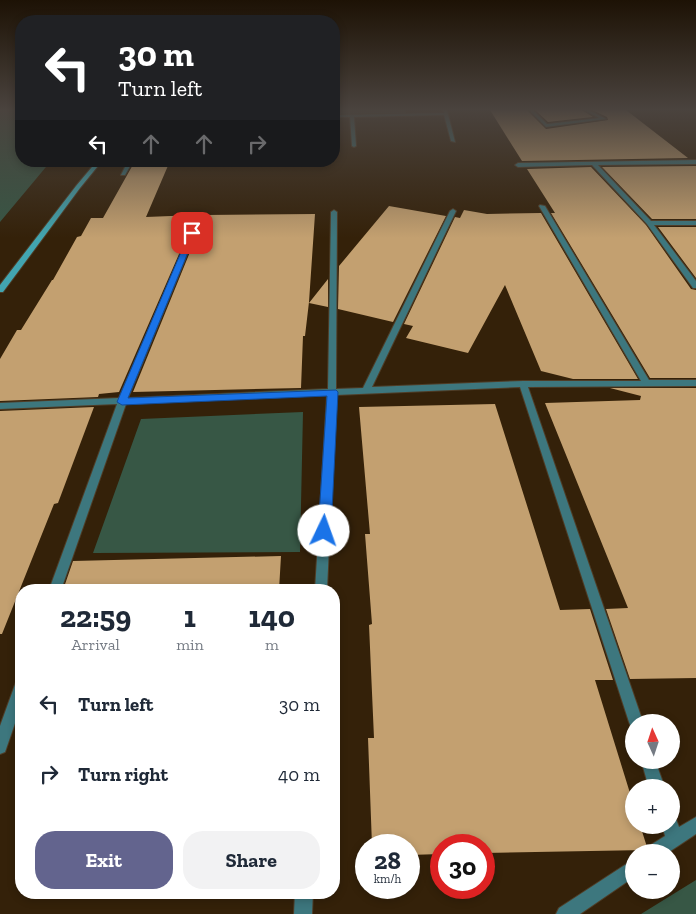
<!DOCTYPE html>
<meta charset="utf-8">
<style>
:root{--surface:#fff;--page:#f2f2f3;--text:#1f2937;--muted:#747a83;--accent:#63648e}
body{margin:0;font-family:"Zilla Slab",serif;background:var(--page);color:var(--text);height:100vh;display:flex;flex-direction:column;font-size:19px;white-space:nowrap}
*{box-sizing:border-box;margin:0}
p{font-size:16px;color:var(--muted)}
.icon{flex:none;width:28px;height:28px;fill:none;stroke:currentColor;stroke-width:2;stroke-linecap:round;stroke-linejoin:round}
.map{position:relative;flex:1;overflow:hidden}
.panel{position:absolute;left:15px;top:584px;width:325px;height:315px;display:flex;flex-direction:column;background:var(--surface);border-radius:20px;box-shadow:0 2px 8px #0003}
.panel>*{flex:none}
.guide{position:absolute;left:15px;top:15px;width:325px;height:152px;border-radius:20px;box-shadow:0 2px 8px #0003;background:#202124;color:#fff;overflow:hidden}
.needle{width:32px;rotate:357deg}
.fabs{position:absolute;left:625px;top:714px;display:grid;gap:10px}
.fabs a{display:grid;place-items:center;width:55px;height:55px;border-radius:50%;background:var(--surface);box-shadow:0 2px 8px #0003;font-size:25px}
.speed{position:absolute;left:355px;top:834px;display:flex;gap:10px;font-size:25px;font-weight:700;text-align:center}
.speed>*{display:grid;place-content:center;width:65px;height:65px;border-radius:50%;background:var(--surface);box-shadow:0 2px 8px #0003;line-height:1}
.speed small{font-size:12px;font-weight:400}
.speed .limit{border:8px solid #d22;background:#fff;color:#111}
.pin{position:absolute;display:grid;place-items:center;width:42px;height:42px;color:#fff;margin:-21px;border-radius:10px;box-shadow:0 2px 8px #0006}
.me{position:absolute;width:55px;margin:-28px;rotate:3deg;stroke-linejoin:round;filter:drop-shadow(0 0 4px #0008)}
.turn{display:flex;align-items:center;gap:18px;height:105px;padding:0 20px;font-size:22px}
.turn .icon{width:65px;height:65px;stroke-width:2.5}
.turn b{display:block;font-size:35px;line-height:42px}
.lanes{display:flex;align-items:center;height:48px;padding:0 20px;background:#0003;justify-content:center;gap:25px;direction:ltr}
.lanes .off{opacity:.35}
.eta{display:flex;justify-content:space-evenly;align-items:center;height:85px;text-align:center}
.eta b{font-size:30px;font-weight:700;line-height:35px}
.primary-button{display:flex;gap:10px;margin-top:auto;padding:10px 20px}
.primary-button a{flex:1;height:58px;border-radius:20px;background:var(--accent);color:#fff;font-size:20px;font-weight:700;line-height:58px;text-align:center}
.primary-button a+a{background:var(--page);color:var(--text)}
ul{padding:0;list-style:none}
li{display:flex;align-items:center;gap:15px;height:70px;padding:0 20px}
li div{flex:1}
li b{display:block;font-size:19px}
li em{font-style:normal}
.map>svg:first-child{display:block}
</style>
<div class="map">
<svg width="696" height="914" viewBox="0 0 696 914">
<rect width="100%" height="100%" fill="#342109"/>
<path fill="#375745" d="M0 110H21V161H51L0 222Z
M334 110H405L406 113 334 114Z
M303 412 300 552 93 553 141 419Z
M696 880V914H641Z"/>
<path fill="#c3a070" d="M490 110H527L546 129 608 120 607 117 592 110H626L688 158 522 161Z
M535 110H582L593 117 548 122Z
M135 161H170L146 217 196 215 119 392 99 394 98 397 0 401V359L17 330H21L52 280H53L77 237 81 236 91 218H103Z
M696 166V219H652L602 167Z
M591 167 646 225 691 289 696 290V378H650L551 213H555L527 169Z
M389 206 446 216 393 322 338 309 339 266Z
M464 210 487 214 541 213 638 379H573L541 371 505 285 468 353 406 338 413 326 404 324 455 217 460 218Z
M315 214 309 302 305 336H303L301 388 133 392 205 215Z
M658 227H696V278Z
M328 279V307L309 303Z
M610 388H696V678L630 679 606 609 628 608 545 403 640 400 641 396Z
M495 404 560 610 590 609 613 680H595L634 806V825H640L647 847 646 850 484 853V845H441V854L409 855V845H372L368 738H374L369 625 372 624 365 534H370L359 407Z
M94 407 58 503 54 504 2 634H0V411Z
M281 556 279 590H63L73 561Z"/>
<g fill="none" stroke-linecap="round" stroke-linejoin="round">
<g stroke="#4f3d27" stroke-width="2">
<path id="street" d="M443 110H447L455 142 451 141 444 115 354 117 356 146 354 147 352 146 350 117H334V115L444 113Z
M529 110H533L547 124 599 118 584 110H589L606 119 546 127Z
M696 160V164L598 165 651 221H696V225H654L696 281V288H693L647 224 592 165 518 167 515 165 518 163Z
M128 161H133L125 175H121Z
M540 205 545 206 649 380H696V386L528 387 643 722H634V728L631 727 629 722 520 387 336 395 327 590H315L327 395 126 404 61 590H49L117 404 0 409V403L119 398 198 215 203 216 128 398 328 389 331 212 334 210 337 212 336 389 363 388 450 211 453 209 456 211 372 387 523 381H641L539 206Z
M21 680V706L5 752 0 754V726L16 682Z
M641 760H655L665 788H649Z
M696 817V834L669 852H647L649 846 665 836 662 825H671V818L676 819 679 827Z
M634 859V877L580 914H556L559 908Z
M295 892H313L312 914H294Z"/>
</g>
<g stroke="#4f3d27" stroke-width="2">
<path id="secondary" d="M97 161H102L80 188 3 292H0V285L76 186Z"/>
</g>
<use href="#street" fill="#3d777e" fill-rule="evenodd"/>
<use href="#secondary" fill="#42a5b0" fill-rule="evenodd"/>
</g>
<linearGradient id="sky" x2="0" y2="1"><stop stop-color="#1d1205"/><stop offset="0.46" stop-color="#4a433e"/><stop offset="1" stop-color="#4a433e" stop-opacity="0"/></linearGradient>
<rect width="696" height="238" fill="url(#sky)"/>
<path fill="#1a73e8" stroke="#114b97" d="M190 231 196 233 128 398 336 390 338 392 331 531 329 534 324 536 320 534 318 531 327 396 122 405 117 402Z"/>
</svg>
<div class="fabs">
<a><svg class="needle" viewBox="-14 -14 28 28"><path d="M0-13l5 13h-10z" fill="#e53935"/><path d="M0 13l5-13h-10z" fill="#747a83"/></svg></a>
<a>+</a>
<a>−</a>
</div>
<div class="speed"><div>28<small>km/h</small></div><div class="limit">30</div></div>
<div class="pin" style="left:192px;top:233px;background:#d93025"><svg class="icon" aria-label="arrive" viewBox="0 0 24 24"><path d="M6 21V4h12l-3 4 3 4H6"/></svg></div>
<svg class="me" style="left:324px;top:531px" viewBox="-20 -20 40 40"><circle r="19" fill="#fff"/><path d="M0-13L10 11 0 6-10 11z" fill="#1a73e8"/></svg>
<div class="guide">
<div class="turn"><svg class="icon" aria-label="left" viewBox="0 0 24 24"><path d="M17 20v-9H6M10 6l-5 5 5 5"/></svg><div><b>30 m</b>Turn left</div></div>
<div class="lanes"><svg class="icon" aria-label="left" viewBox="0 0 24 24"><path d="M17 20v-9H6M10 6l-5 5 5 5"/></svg><svg class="icon off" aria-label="ahead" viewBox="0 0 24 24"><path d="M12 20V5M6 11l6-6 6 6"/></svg><svg class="icon off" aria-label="ahead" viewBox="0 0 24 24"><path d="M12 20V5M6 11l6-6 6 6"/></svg><svg class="icon off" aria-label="right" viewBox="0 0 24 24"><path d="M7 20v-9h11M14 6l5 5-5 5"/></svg></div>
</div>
<section class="panel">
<div class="eta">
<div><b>22:59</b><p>Arrival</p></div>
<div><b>1</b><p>min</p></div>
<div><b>140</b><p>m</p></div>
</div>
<ul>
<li><svg class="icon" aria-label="left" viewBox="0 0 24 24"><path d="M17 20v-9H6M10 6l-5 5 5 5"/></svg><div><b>Turn left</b></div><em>30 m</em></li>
<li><svg class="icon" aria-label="right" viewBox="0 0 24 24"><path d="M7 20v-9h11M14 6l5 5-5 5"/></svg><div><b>Turn right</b></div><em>40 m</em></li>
</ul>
<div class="primary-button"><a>Exit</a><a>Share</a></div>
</section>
</div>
